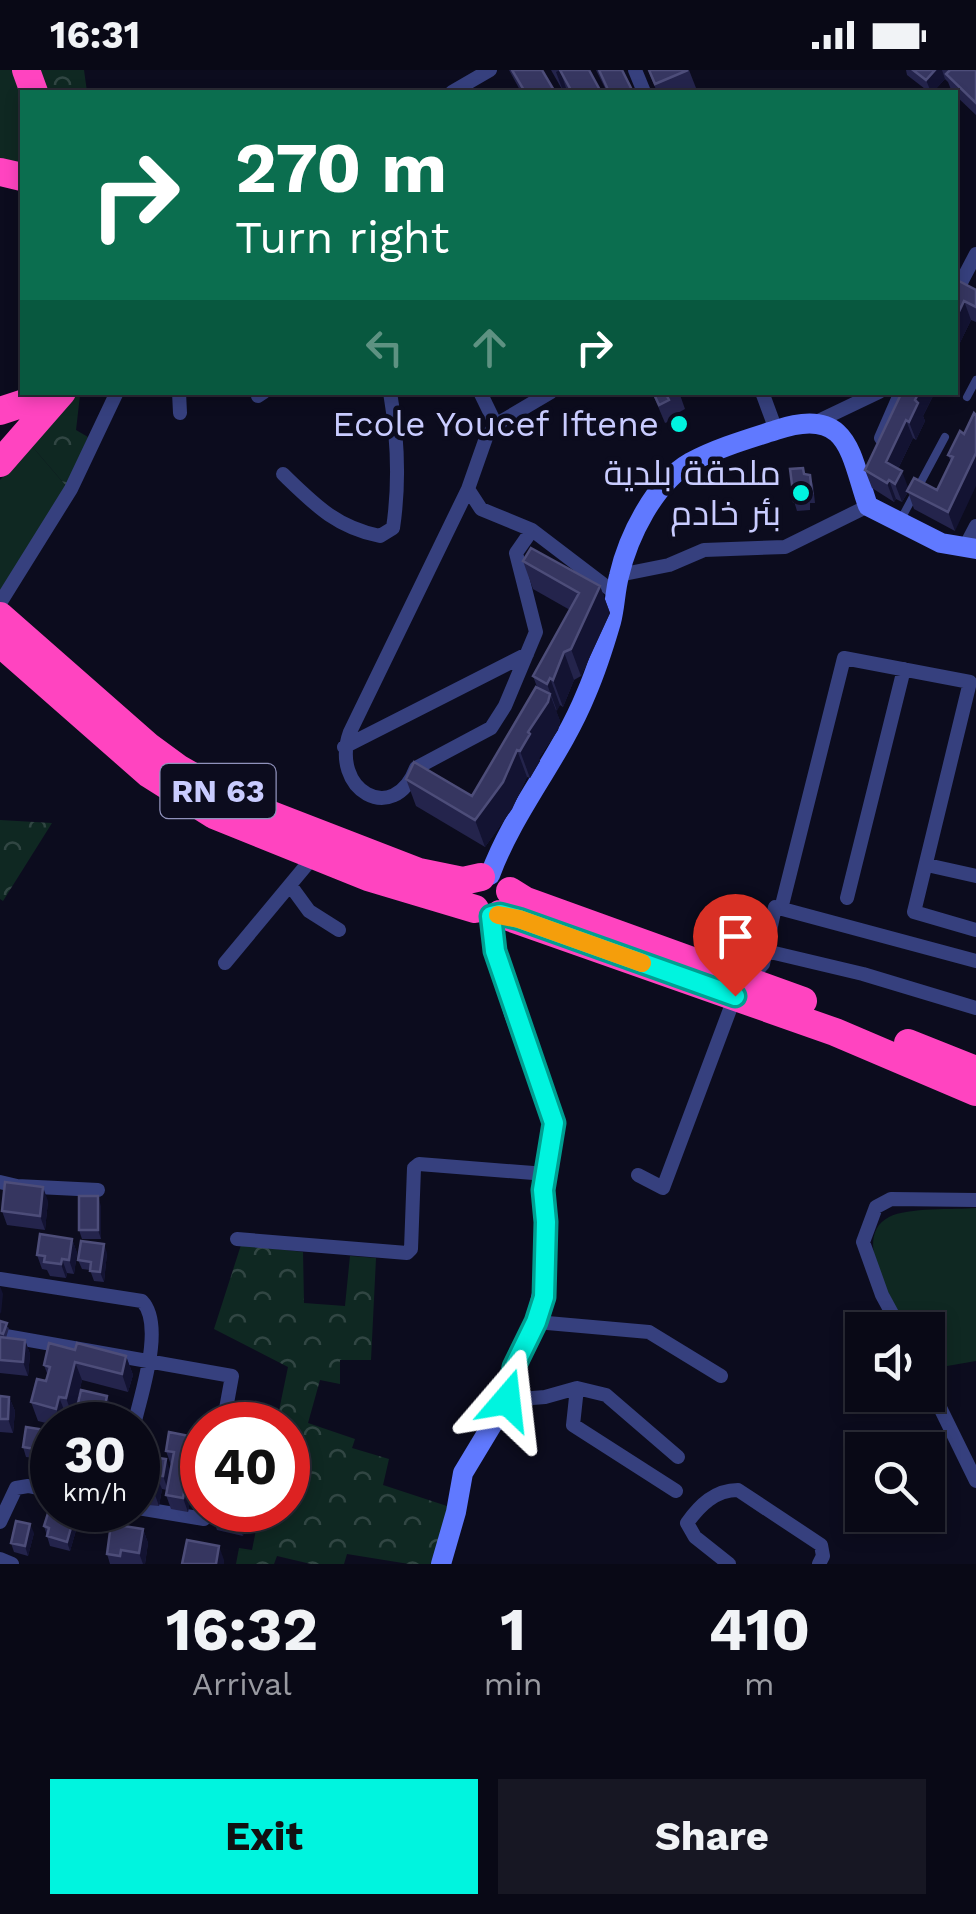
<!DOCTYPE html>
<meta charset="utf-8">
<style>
:root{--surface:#090916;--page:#171723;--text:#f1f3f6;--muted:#999aa1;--line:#292a35;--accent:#00f4df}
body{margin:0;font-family:"Work Sans",Cairo,sans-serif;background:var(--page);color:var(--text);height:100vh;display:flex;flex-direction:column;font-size:38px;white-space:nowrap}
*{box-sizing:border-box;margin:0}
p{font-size:32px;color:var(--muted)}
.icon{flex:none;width:55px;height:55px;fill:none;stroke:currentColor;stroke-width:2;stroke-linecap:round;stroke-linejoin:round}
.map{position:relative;height:1494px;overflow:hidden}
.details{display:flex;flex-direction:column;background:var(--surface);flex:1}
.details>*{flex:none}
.hud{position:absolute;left:20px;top:20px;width:938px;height:305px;border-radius:0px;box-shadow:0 5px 15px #0003,0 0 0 2px var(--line);background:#0b6e4f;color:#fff;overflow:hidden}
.tools{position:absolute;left:845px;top:1242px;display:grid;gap:20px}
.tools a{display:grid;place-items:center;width:100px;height:100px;border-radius:0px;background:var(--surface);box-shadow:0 5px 15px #0003,0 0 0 2px var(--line);font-size:50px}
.speed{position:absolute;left:30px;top:1332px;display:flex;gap:20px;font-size:50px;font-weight:700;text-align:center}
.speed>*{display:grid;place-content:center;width:130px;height:130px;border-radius:50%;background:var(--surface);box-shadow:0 5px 15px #0003,0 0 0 2px var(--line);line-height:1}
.speed small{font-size:25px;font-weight:400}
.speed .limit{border:15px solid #d22;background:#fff;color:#111}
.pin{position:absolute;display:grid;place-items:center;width:85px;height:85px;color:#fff;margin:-102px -42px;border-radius:50% 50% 50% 0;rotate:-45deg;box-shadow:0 0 10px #0007}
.pin .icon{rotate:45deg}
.me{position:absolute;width:110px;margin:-55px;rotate:17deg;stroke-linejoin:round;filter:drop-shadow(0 0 8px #0008)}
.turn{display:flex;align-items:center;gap:35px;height:210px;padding:0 50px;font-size:45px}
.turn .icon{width:130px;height:130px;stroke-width:2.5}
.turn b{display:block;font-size:70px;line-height:85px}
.lanes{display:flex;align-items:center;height:95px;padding:0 50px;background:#0003;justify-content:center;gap:50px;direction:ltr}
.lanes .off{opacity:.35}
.eta{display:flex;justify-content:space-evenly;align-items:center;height:170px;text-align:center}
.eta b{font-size:60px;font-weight:700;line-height:70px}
.primary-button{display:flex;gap:20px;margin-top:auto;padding:20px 50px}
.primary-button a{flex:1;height:115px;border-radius:0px;background:var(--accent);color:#111;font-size:40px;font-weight:700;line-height:115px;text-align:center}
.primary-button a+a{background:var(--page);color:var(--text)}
.status{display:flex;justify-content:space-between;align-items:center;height:70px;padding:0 50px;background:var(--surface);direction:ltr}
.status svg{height:28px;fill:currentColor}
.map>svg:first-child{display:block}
</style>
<div class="status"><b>16:31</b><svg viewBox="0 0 49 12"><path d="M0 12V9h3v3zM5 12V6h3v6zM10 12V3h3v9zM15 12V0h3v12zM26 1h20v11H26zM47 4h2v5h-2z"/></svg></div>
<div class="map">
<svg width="976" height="1494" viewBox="0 0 976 1494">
<defs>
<pattern id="forest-crowns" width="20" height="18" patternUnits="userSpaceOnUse" patternTransform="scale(2.5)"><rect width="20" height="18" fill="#0f2822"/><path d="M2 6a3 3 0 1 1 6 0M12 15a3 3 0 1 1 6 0" fill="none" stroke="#314643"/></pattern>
</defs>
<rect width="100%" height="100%" fill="#0c0c1e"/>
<path fill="#0f2822" d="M0 0H18L22 22V103L0 98Z
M31 375 67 417 0 523V410Z
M976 1138V1291L930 1299 928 1260H907C893 1233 850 1167 889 1147 908 1137 954 1140 976 1138Z"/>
<path fill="url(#forest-crowns)" d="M36 0H84L87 22H43Z
M75 323H90L80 325 76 360 88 367 67 417 31 375Z
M0 750 52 753 3 831 0 829Z
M241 1175 303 1182 304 1233 345 1236 350 1186 376 1188 371 1290H340V1314L320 1310 308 1353 355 1369 352 1378 389 1389 383 1415 450 1437 435 1494H409L347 1484 344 1494H311L277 1486 274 1494H236L239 1478 252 1480 260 1440H288V1355H276L288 1297 214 1259Z"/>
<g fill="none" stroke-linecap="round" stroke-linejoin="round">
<path stroke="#36407e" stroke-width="8" d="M967 327 976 310
M900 451 945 367"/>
<path stroke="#36407e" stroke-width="14" d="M635 0 644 22
M452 22 490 0
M955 224 976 184
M179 322 180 343
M480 322 496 355
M762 322 776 360
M258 326 264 322
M812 354 879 322
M881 368 901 322
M283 404C315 435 336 457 380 466L393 458C400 411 398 369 390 322
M468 419 481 439 532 460 616 524
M532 460 516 483 536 562 505 636 491 658 416 698C394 757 329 720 350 662L468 419 487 365 502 351 551 322
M965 477 976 456
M619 505 669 495 704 480 785 477 868 436
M0 533 71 419 117 322
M344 677 527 584
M927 795 976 806
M290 815 309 841 339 860
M847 828 904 599
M781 839 844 588 970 612 914 842 976 860
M766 881 863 904 976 938
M225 893 314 786
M748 910 763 894 775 837 976 891
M638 1105 663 1118 735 926
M0 1112 17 1116 98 1120
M237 1169 407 1183 411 1179 414 1098 419 1094 546 1104
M0 1209 142 1231C165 1255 141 1324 134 1355
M536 1252 649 1262 721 1306
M901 1260 882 1225 863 1172 876 1137 891 1129 976 1130
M0 1265 232 1306 223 1355
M928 1313 976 1411
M577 1318 573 1355 676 1421
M507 1330 545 1327 577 1318 606 1325 678 1387
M138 1438 204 1449 206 1440
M0 1452 16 1418 28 1416 52 1421
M0 1489 12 1494
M729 1494 695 1467 687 1453C700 1435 715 1420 738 1420L821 1475 823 1486 819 1494"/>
<path stroke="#6079ff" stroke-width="20" d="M490 805C514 740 560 688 586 624 596 601 604 576 611 552 615 537 615 521 619 506 628 467 654 413 691 392 717 378 748 369 776 360 850 335 850 385 868 436L941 473 976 479
M441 1494 456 1442 463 1403 507 1330 514 1297 536 1252 546 1205 543 1120 554 1053 514 943 495 881 491 846"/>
<path stroke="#ff44c0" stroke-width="28" d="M26 0 34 22
M0 102 22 107
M0 341 58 322
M0 393 62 322
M0 546 148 676 178 698 235 731 419 802 463 811 481 807
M0 573 149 704 214 745 368 807 475 839
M510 821 526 831 803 931
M500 844 835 962 976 1022
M908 973 976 1000"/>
</g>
<path fill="#24244c" d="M509 0H542L555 22H521Z
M551 0H589L601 22H569L566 18 563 21Z
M596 0H622L633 22H607Z
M648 0H689L696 18 686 22H657Z
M906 0H976V45L955 25V22H952L948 12 945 9 933 22H929L907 5Z
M955 215 976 220V252L971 250 955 283Z
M652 322H679L685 339 674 345 675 349 665 353Z
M902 322H935L923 346 925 351 916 370 913 368 898 399 908 418 937 420 951 392 948 385 960 361 955 461 914 439 908 422 902 432 896 429 894 432 872 418 865 400Z
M806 405H810L813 415 815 433H810V440L797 441 794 431Z
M523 491 600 516 610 543 581 606 574 610 563 637 560 635 556 641 560 651 558 660 539 688 540 691 530 708 527 707 512 739 485 777 416 736 406 709 472 726 537 617 533 606 570 540 533 519Z
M48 1131 45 1160 7 1155 2 1141Z
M101 1136V1169H82L79 1160Z
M72 1169 77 1183 74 1204 67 1203 66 1208 50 1206 47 1200 42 1199 37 1185Z
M107 1183 104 1212 94 1211 90 1200 82 1199 78 1190Z
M0 1251 9 1258 6 1268 25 1270 30 1284 28 1306 0 1303Z
M75 1280 126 1286 133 1305 128 1322 82 1310 73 1347 66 1345 63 1355H54L38 1351 31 1332 46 1311 48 1306 44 1295Z
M0 1326 9 1327 15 1341 13 1363 0 1362Z
M52 1361V1398L37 1395 34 1388 26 1387 23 1377Z
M166 1381H199L188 1442 171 1439 166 1425 167 1420 162 1419 159 1436 138 1434V1385L170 1402 171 1395Z
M249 1440 243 1466 217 1460 211 1442Z
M74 1447 77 1457 70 1481 50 1476 44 1456Z
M143 1459 148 1473 145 1494H110L107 1484Z
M34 1463 28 1486 14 1482 11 1473Z"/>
<path fill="#131332" d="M560 0 566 18 563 21 556 2Z
M935 0H942L945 9 933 22H931L926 10Z
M964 231 971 250 955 283V250Z
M919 322H935L923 346 925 351 916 370 909 352 915 330Z
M906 350 913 368 892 411 886 392Z
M976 383V416L955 461 948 442Z
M902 401 909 420 902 432 895 414Z
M889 410 896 429 894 432 887 413Z
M600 516 610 543 581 606 571 579Z
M564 582 574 610 563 637 553 610Z
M550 608 560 635 557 641 547 614Z
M550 624 560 651 558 660 539 688 540 691 530 708 520 681 528 662Z
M517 680 527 707 512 739 485 777 475 750Z
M43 1117 48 1131 45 1160 40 1146Z
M98 1126 101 1136V1169L98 1160Z
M72 1169 77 1183 74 1204 69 1190Z
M104 1174 107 1183 104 1212 100 1202Z
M62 1189 67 1203 66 1208 61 1194Z
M0 1216 3 1224 1 1244 0 1242Z
M25 1270 30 1284 28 1306 23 1292Z
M126 1286 133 1305 128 1322 122 1304Z
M75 1292 82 1310 73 1347 66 1328Z
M107 1326 113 1340 109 1355H101Z
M9 1327 15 1341 13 1363 8 1349Z
M59 1327 66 1345 63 1355 56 1339Z
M194 1367 199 1381 188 1442 183 1428Z
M166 1389 171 1403 168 1420 163 1406Z
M156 1405 162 1419 159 1436 154 1422Z
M238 1440H249L243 1466 236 1448Z
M74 1447 77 1457 70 1481 67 1472Z
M30 1454 34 1463 28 1486 25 1476Z
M143 1459 148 1473 145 1494H143L139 1483Z
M219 1476 224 1490V1494H216Z"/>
<path fill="#363660" stroke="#4d4d79" stroke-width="2.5" d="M512 0H542L555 22H525Z
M560 0H589L601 22H572Z
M599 0H622L633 22H609Z
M649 0H688L655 14Z
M913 0H935L926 10Z
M950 0H976V33L946 4Z
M957 210 976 220V237L964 231 955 250V215Z
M653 322H674L667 326 669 330 659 335Z
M902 322H919L915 330 918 333 909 352 906 350 886 392 902 401 895 414 889 410 887 413 865 400Z
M974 343 976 345V383L948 442 907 421 914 408 937 420 953 387 948 385 960 361 964 364Z
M803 398 804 404 810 405 812 423H807V431H794L790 399Z
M531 478 600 516 571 579 564 582 553 610 550 608 547 614 533 606 579 523 523 491Z
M536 617 550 624 548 632 528 662 530 664 520 681 517 680 503 712 475 750 406 709 414 692 472 726Z
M5 1112 43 1117 40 1146 2 1141Z
M79 1126H98V1160H79Z
M40 1164 72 1169 69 1190 62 1189 61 1194 44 1192 45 1186 37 1185Z
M81 1171 104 1174 100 1202 90 1201 91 1192 78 1190Z
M0 1251 7 1253 3 1264 0 1263Z
M0 1267 25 1270 23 1292 0 1290Z
M49 1273 75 1280 77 1273 126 1286 122 1304 75 1292 66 1328 59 1327 56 1339 31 1332 37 1309 46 1311 50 1297 44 1295Z
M81 1320 107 1326 101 1355H73Z
M0 1326 9 1327 8 1349H0Z
M26 1357 52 1361 51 1389 34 1386 35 1379 23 1377Z
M169 1362 194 1367 183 1428 166 1425 174 1382 166 1381Z
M138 1385 166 1389 163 1406 156 1405 154 1422 138 1420Z
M49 1440 74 1447 67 1472 47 1466 49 1458 44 1456Z
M211 1440H238L236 1448 211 1442Z
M16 1451 30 1454 25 1476 11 1473Z
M111 1454 143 1459 139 1483 121 1480 120 1486 107 1484Z
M187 1470 219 1476 216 1494H182Z"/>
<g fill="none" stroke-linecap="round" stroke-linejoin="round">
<g stroke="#009f91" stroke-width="25">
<path id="route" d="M507 1330 514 1297 536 1252 544 1227 546 1152 543 1120 554 1053 495 881 491 846 500 844 519 849 735 926"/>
</g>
<use href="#route" stroke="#00f4df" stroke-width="18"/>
<path stroke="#f59e0b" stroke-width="18" d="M498 845 519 849 642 893"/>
</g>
<g fill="#00f4df" stroke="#0c0c1e" stroke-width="4">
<circle cx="679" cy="354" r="10"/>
<circle cx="801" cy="423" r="10"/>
</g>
<g text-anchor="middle" stroke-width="9" stroke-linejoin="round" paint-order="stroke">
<rect fill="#0c0c1e" stroke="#9092bc" stroke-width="2.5" x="160.5" y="694" width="115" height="54" rx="8"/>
<g font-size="32" font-weight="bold" fill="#c9ccff">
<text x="218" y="732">RN 63</text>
</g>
<g font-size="35" fill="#c9ccff" stroke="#0c0c1e" text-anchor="end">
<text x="659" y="366">Ecole Youcef Iftene</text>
<text x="781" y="415">ملحقة بلدية<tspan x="781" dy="40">بئر خادم</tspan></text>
</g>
</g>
</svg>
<div class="tools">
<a><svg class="icon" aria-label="sound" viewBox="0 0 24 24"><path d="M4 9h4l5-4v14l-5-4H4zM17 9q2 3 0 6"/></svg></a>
<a><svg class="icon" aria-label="search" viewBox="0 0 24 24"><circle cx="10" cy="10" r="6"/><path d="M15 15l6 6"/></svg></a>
</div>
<div class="speed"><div>30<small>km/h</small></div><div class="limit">40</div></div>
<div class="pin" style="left:735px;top:926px;background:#d93025"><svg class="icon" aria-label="arrive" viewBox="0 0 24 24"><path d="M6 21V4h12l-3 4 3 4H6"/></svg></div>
<svg class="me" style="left:507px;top:1330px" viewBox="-20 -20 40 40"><path d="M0-17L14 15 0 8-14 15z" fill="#00f4df" stroke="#fff" stroke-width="4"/></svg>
<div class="hud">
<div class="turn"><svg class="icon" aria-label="right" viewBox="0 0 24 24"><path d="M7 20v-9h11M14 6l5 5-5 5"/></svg><div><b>270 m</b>Turn right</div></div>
<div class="lanes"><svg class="icon off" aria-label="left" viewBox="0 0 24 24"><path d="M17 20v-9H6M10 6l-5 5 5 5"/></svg><svg class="icon off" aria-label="ahead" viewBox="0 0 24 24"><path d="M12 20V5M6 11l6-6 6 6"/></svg><svg class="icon" aria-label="right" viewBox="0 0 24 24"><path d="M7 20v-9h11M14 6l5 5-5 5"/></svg></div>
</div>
</div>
<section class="details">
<div class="eta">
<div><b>16:32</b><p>Arrival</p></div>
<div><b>1</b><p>min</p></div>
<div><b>410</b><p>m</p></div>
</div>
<div class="primary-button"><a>Exit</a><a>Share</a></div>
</section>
